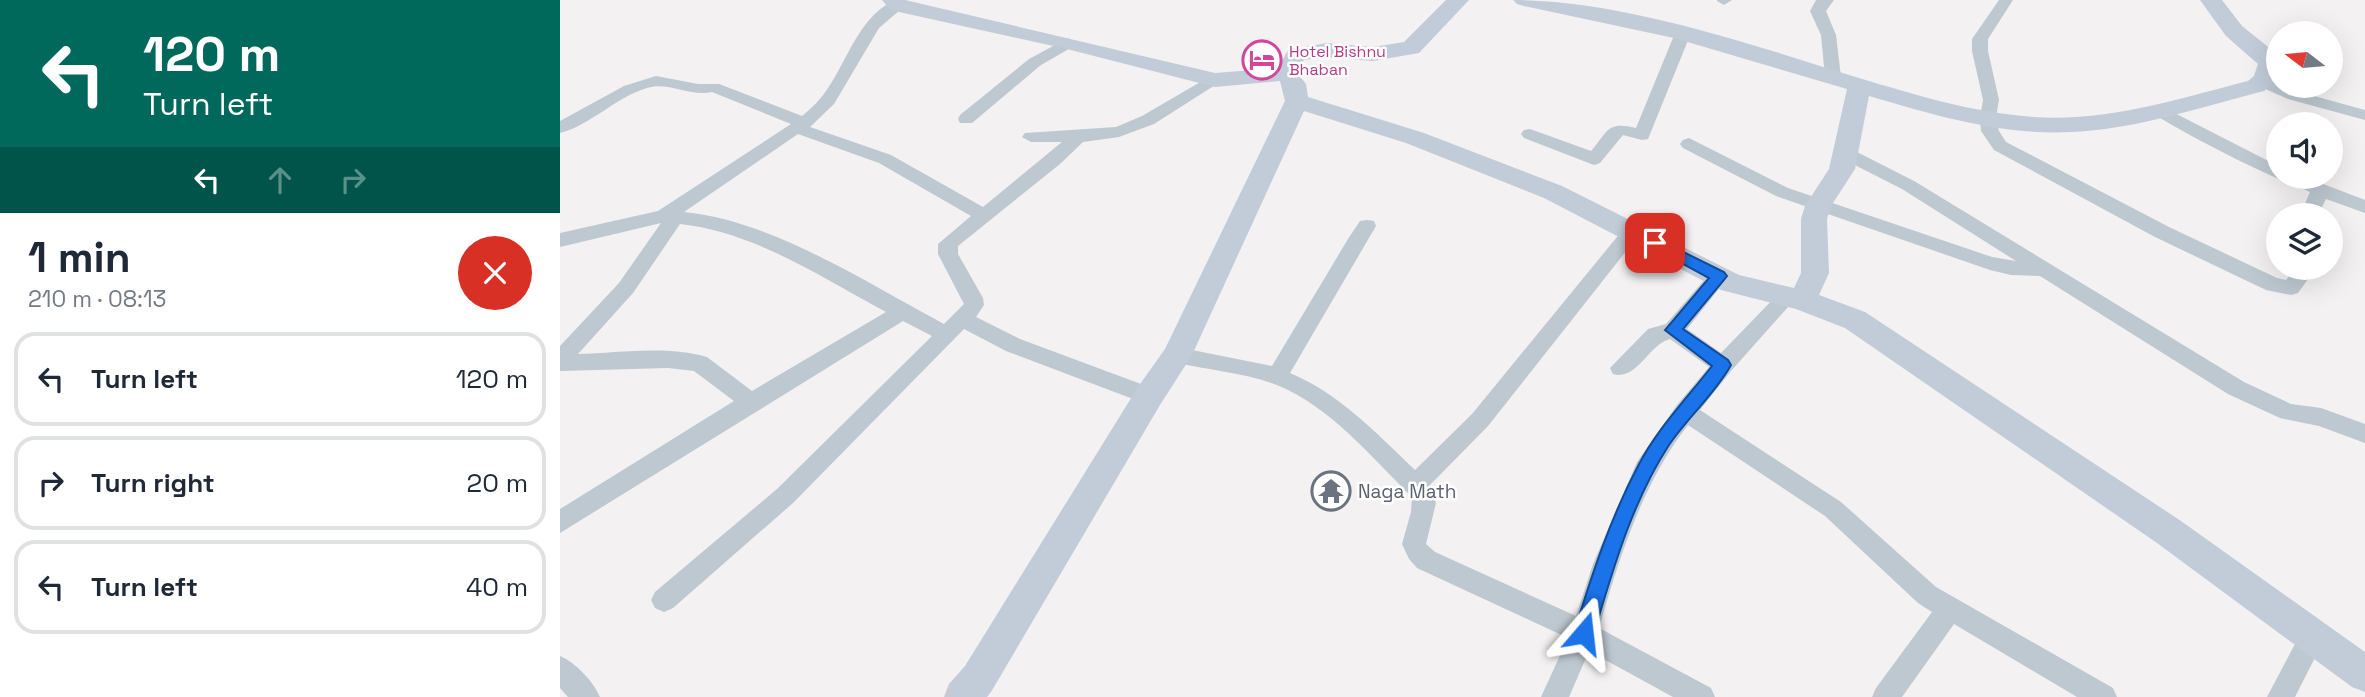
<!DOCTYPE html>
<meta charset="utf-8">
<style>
:root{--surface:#fff;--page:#f2f2f3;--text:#1f2937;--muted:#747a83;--line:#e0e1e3}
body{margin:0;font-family:"Space Grotesk",sans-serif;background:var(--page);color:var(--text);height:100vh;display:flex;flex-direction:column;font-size:26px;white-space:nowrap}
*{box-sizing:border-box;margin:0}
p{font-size:23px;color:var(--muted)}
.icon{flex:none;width:38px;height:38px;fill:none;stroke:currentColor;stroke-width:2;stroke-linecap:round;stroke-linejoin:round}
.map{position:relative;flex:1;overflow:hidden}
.panel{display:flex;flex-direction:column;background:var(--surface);width:560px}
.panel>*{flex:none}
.guide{background:#00695c;color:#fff;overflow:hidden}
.needle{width:46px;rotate:286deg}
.controls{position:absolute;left:1706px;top:21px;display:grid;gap:14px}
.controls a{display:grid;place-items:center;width:77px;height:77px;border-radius:50%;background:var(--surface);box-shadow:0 7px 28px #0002;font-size:35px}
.pin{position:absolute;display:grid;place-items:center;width:60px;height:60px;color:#fff;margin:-30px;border-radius:14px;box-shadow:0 4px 10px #0006}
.me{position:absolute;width:77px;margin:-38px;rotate:17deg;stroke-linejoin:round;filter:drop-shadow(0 0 5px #0008)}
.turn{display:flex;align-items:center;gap:24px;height:147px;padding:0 28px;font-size:32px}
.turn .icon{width:91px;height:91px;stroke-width:2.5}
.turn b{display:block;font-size:49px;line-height:60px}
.lanes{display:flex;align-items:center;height:66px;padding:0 28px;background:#0003;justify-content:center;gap:35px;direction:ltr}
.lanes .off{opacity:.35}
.round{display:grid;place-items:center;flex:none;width:74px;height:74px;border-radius:37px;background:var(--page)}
.head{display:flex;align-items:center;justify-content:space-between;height:119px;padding:0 28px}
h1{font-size:42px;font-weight:700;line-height:52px}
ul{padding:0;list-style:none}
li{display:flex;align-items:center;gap:21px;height:94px;margin:0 14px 10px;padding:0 14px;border:4px solid var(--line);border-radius:21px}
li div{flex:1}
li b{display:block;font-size:26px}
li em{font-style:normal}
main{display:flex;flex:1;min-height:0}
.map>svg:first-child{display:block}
</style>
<main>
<section class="panel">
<div class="guide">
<div class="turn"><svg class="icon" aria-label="left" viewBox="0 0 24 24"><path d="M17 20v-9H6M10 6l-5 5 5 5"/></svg><div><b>120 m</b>Turn left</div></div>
<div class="lanes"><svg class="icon" aria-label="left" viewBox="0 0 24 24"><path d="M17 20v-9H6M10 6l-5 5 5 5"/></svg><svg class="icon off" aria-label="ahead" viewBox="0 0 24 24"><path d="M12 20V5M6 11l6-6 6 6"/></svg><svg class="icon off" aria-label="right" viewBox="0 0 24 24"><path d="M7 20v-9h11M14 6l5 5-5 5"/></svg></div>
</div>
<div class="head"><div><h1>1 min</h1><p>210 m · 08:13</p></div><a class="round" style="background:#d93025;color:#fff"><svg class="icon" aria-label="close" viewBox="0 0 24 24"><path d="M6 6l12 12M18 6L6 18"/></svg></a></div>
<ul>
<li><svg class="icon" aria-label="left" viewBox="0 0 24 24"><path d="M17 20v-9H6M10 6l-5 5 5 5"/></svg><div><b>Turn left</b></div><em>120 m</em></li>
<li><svg class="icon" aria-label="right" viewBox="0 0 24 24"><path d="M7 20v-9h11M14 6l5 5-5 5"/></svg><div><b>Turn right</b></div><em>20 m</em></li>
<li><svg class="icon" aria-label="left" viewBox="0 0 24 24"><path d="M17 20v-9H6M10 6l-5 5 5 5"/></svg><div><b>Turn left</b></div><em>40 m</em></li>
</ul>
</section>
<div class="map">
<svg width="1805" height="697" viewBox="0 0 1805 697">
<rect width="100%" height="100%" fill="#f3f1f1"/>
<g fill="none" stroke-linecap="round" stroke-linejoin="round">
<path fill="#bec8d0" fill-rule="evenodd" d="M338 0 346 5 319 28 274 104 250 127 331 155 423 207 502 142H471L462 137 465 133 556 127 582 116 649 77 655 75 663 80 594 124 559 137 523 142 500 164 398 246V254L423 298 424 305 416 317 460 339 597 390 600 396 597 402 589 405 581 402 446 351 404 329 233 503 113 608 104 612 95 608 91 600 95 592 217 489 372 336 343 321 0 533V509L174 401 134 371 108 368 0 371V346L59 283 101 223 0 247V233L98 211 231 124 152 92C130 97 108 81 87 88 56 97 31 125 0 133V121L64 86 96 76 138 84H159L242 116C252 108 261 99 268 88 287 61 302 10 338 0ZM238 134 319 163 411 216 378 244V254L404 304 384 324C307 283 211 220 124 212ZM120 224C194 232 261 277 326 312L192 391 147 357C107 345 58 353 18 354L73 293Z
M1172 0 1164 5 1157 1V0Z
M1256 0H1274L1266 11 1276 35 1281 77 1279 80 1273 82 1265 77 1261 35 1250 11Z
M1439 0H1453L1428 39V51L1439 100 1436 117 1439 131 1446 142 1609 227 1717 278 1726 280 1735 268H1756L1738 293 1731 295 1706 290 1595 237 1434 150 1421 131 1420 117 1423 100 1412 51V39Z
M1123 28 1131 33 1088 139 1082 140 1063 135 1040 163 1034 165 964 138 961 134 964 130 970 129 1031 151C1049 130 1047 121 1076 128L1115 33Z
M508 38 516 43 514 46 481 65 412 123H400L398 119 400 115 469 59Z
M1702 77 1718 83V86L1805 110V120L1728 99 1696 85 1694 82Z
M1599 105 1718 166V177H1745L1805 200V213L1766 199 1758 215H1740L1750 192C1697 171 1644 144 1593 114L1591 110Z
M1129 138 1228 188 1432 257 1456 261 1342 189 1279 157 1276 153 1279 149H1291L1354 181 1684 382 1731 404 1761 408 1805 424V443L1759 426 1720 418 1668 394 1480 276 1451 275 1430 270 1216 196 1123 148 1120 144 1123 140Z
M807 220 814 221 816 226 730 373C780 394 816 433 855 470L912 414 1066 226H1080L1082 231 928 426 870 485 876 503 866 544 875 552 1016 616 1033 564 1077 462 1117 405 1149 367 1110 339C1089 344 1077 381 1053 374L1050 368 1088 329 1106 324 1152 271H1166L1169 276 1127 329 1161 353 1220 292 1227 290 1234 292 1237 297 1171 371 1140 410 1281 502 1376 587 1553 688 1557 697H1517L1394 624 1342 697H1312L1316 688 1372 612 1358 603 1265 516 1128 425C1082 484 1060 556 1039 628L1151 688 1155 697H1113L1029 651 1009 697H981L1008 638 857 568 849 559 842 544 851 512 852 497C811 457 771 407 717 385 686 373 649 370 617 363L610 361 606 355 610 349 617 347 712 366 788 239 800 221Z
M1753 624 1762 627 1766 636 1735 697H1707L1744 627Z
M0 656C16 663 33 681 40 697H8L0 688Z"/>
<path fill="#c1ccd8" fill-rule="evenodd" d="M322 0H345L655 73 718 68 728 50 767 43 813 47 844 42 886 0H909L859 53 813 61 767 57 744 60 738 74 746 84 748 97 864 133 1002 186 1179 275 1234 288 1241 273V219L1245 206 1269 169 1287 89 1114 38 964 6 957 4 953 0C1064 0 1192 45 1299 78 1356 95 1414 113 1474 117 1547 122 1618 99 1688 81L1694 76 1698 64 1666 36 1640 0H1662L1682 26 1707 46 1718 60 1717 79 1704 91C1641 107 1577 129 1512 132 1443 136 1374 115 1309 96L1295 169 1271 206 1267 219 1269 273 1259 295 1305 312 1621 521 1805 652V692L1792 687 1597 543 1285 328 1236 309 1161 290 984 198 846 143 744 111 632 355 600 405 431 692 427 697H384L389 684 405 666 578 387 605 349 725 101 720 81 655 87 507 49 330 10Z"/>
</g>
<path fill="#1a73e8" stroke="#114b97" stroke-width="2" d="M1095 238 1164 272 1167 276 1164 280 1123 329 1168 360 1171 365C1155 394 1128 417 1109 445 1072 502 1053 569 1034 633L1031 640 1024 643 1017 640 1014 633C1031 577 1050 519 1078 466 1097 429 1127 398 1152 366L1105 330 1149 278 1090 246 1088 243Z"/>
<defs>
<g id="hotel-ring" transform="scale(2.0125)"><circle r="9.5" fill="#fff" stroke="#d1479c" stroke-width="1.5"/><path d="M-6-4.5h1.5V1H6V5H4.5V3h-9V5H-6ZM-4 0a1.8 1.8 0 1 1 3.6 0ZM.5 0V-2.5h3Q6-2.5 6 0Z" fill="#d1479c"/></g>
<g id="temple-ring" transform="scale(2.0125)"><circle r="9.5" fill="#fff" stroke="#6b7280" stroke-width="1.5"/><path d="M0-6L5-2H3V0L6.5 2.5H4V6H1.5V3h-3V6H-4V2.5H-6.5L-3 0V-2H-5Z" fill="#6b7280"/></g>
</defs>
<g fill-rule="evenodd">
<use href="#hotel-ring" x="702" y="60"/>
<use href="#temple-ring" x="771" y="491"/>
</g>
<g text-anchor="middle" stroke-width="5" stroke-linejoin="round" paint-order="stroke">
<g font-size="16" fill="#b23c85" stroke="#fff" text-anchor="start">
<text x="729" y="57">Hotel Bishnu<tspan x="729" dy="18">Bhaban</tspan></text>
</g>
<g font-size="19" fill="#5b616d" stroke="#fff" text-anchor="start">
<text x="798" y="498">Naga Math</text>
</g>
</g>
</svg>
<div class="controls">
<a><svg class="needle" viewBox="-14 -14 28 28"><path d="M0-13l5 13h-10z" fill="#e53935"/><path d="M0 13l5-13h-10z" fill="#747a83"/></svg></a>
<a><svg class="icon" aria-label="sound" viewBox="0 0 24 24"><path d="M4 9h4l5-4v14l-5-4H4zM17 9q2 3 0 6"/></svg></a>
<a><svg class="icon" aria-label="layers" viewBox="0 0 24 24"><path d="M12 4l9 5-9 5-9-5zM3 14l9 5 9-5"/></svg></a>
</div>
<div class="pin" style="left:1095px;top:243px;background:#d93025"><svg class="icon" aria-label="arrive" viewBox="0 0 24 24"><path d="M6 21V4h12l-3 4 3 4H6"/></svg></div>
<svg class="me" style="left:1024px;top:633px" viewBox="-20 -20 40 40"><path d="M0-17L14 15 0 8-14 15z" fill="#1a73e8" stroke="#fff" stroke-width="4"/></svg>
</div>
</main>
